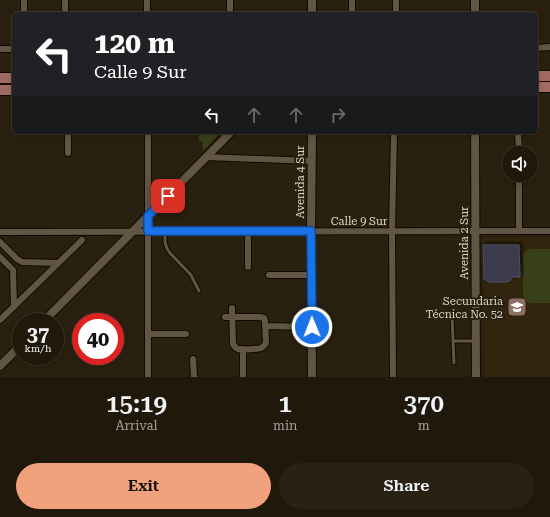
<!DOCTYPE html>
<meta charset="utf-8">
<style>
:root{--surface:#20180b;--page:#282114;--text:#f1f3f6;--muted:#a2a09d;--line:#3d372c;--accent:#f1a17c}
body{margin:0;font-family:"Roboto Serif",serif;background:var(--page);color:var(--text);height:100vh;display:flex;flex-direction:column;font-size:15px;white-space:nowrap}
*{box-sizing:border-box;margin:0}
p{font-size:13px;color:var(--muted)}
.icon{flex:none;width:22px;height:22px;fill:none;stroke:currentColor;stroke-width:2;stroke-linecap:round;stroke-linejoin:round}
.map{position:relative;height:377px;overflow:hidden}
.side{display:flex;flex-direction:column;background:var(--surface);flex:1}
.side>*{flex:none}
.banner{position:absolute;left:12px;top:12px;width:526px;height:122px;border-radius:6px;box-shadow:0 2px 6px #0003,0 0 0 1px var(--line);background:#202124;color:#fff;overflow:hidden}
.fabs{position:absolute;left:502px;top:146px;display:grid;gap:8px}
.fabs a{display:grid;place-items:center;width:36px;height:36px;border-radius:50%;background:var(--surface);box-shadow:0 2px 6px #0003,0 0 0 1px var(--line);font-size:20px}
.speed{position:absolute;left:12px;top:313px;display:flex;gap:8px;font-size:20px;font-weight:700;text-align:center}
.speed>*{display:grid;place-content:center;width:52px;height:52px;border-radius:50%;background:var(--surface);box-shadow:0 2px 6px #0003,0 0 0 1px var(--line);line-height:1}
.speed small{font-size:10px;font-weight:400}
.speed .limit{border:6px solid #d22;background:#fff;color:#111}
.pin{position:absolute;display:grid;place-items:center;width:34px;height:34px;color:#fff;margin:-17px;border-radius:8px;box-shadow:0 2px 6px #0006}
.me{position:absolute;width:44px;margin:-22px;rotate:359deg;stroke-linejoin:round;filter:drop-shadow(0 0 3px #0008)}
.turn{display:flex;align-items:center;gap:14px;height:84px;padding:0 16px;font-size:18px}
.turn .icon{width:52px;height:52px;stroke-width:2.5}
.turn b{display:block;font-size:28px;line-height:34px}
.lanes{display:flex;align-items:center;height:38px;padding:0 16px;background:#0003;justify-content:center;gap:20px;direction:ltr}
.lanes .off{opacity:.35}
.eta{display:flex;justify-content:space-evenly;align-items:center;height:68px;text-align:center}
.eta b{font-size:24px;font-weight:600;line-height:28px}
.cta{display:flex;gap:8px;margin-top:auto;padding:8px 16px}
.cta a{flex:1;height:46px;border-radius:24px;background:var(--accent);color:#111;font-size:16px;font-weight:600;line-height:46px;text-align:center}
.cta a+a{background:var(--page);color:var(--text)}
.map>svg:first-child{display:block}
</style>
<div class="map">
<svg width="550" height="377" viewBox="0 0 550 377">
<defs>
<filter id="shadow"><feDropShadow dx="2.5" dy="-2.5" stdDeviation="2" flood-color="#0009"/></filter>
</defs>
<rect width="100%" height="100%" fill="#2a200f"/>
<path fill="#32250d" d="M550 237V377H485L483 238Z"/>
<path fill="#394017" d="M199 132H221L203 151 202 141H199Z
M529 249H550V303H529L525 300 523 295V253Z"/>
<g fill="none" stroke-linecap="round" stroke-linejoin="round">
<path stroke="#041010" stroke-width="1.5" d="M0 84H14"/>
</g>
<path fill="#3a3b4e" stroke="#4e4e62" filter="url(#shadow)" d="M483 245H519L520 277H512L510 281 506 282H489L484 279Z"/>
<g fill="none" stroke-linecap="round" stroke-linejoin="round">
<g stroke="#120900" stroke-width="5">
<path id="service" d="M165 231C165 239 164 245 169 252L191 275 199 291
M452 316 454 363
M453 341H476"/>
</g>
<g stroke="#120900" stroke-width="8">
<path id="minor" d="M65 0V14
M147 0V14
M230 0V14
M396 0V14
M24 14V0
M352 14V0
M536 48 550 47
M0 49H14
M148 132V377
M518 132 519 153
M68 153V132
M206 157 312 161
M519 175V231
M248 231V267
M0 232 550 231
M0 242 17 259 22 262 57 263
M0 257 13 270 14 307
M269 275H312
M225 317H260L264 318 265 321 266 343C264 345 264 347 261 348 258 349 242 350 238 349 235 348 235 347 233 344L232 308
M0 320 82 240
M265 326 312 327
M148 334H186
M243 349V377
M193 359 194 377
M393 377 392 231 394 132"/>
</g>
<g stroke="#120900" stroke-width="10">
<path id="tertiary" d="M475 0V14
M312 14V0
M312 132 311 231 312 377
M475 132 476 377
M43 322 231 132
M0 366 21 345"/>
</g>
<g stroke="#120900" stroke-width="12">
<path id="primary" d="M536 76H550
M0 78H14
M536 87H550
M0 90H14"/>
</g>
<use href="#service" stroke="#615643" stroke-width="3"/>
<use href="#minor" stroke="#615643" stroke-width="6"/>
<use href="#tertiary" stroke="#615643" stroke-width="8"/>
<use href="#primary" stroke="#a16a63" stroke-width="10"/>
</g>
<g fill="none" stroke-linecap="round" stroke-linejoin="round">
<g stroke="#114b97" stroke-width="10">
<path id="route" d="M168 196 148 216V231H311L312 327"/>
</g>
<use href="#route" stroke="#1a73e8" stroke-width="7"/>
</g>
<defs>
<g id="school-square" transform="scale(1)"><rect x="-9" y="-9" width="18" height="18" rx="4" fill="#8d6e63" stroke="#2a200f"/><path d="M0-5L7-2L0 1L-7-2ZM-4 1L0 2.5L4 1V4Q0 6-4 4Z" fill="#fff"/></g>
</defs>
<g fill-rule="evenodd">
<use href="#school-square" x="517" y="307"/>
</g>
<g text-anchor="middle" stroke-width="4" stroke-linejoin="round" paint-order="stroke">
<g font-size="11" fill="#ddd7cc" stroke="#2a200f">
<text transform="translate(300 182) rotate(-90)" y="4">Avenida 4 Sur</text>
<text x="359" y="225">Calle 9 Sur</text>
<text transform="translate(464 243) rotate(-90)" y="4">Avenida 2 Sur</text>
</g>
<g font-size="11" fill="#ddd7cc" stroke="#2a200f" text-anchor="end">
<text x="503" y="305">Secundaria<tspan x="503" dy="13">Técnica No. 52</tspan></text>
</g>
</g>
</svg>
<div class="fabs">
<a><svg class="icon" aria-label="sound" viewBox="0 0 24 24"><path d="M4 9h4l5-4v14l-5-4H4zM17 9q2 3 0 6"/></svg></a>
</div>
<div class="speed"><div>37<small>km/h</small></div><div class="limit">40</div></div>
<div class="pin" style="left:168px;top:196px;background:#d93025"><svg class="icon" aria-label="arrive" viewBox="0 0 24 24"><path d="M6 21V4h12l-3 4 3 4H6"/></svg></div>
<svg class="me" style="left:312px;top:327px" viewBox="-20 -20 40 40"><circle r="17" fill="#1a73e8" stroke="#fff" stroke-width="3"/><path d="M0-11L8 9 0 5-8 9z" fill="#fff"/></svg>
<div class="banner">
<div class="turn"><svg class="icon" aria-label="left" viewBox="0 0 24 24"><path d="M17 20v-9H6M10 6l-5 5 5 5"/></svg><div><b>120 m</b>Calle 9 Sur</div></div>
<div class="lanes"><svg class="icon" aria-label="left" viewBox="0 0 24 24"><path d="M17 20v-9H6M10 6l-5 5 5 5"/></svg><svg class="icon off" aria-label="ahead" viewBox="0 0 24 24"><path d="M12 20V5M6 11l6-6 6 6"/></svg><svg class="icon off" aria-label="ahead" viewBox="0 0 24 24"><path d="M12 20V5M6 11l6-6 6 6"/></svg><svg class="icon off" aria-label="right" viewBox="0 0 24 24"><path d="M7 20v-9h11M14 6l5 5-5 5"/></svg></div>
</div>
</div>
<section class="side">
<div class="eta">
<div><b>15:19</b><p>Arrival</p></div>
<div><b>1</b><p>min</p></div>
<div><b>370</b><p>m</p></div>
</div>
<div class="cta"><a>Exit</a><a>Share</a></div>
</section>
